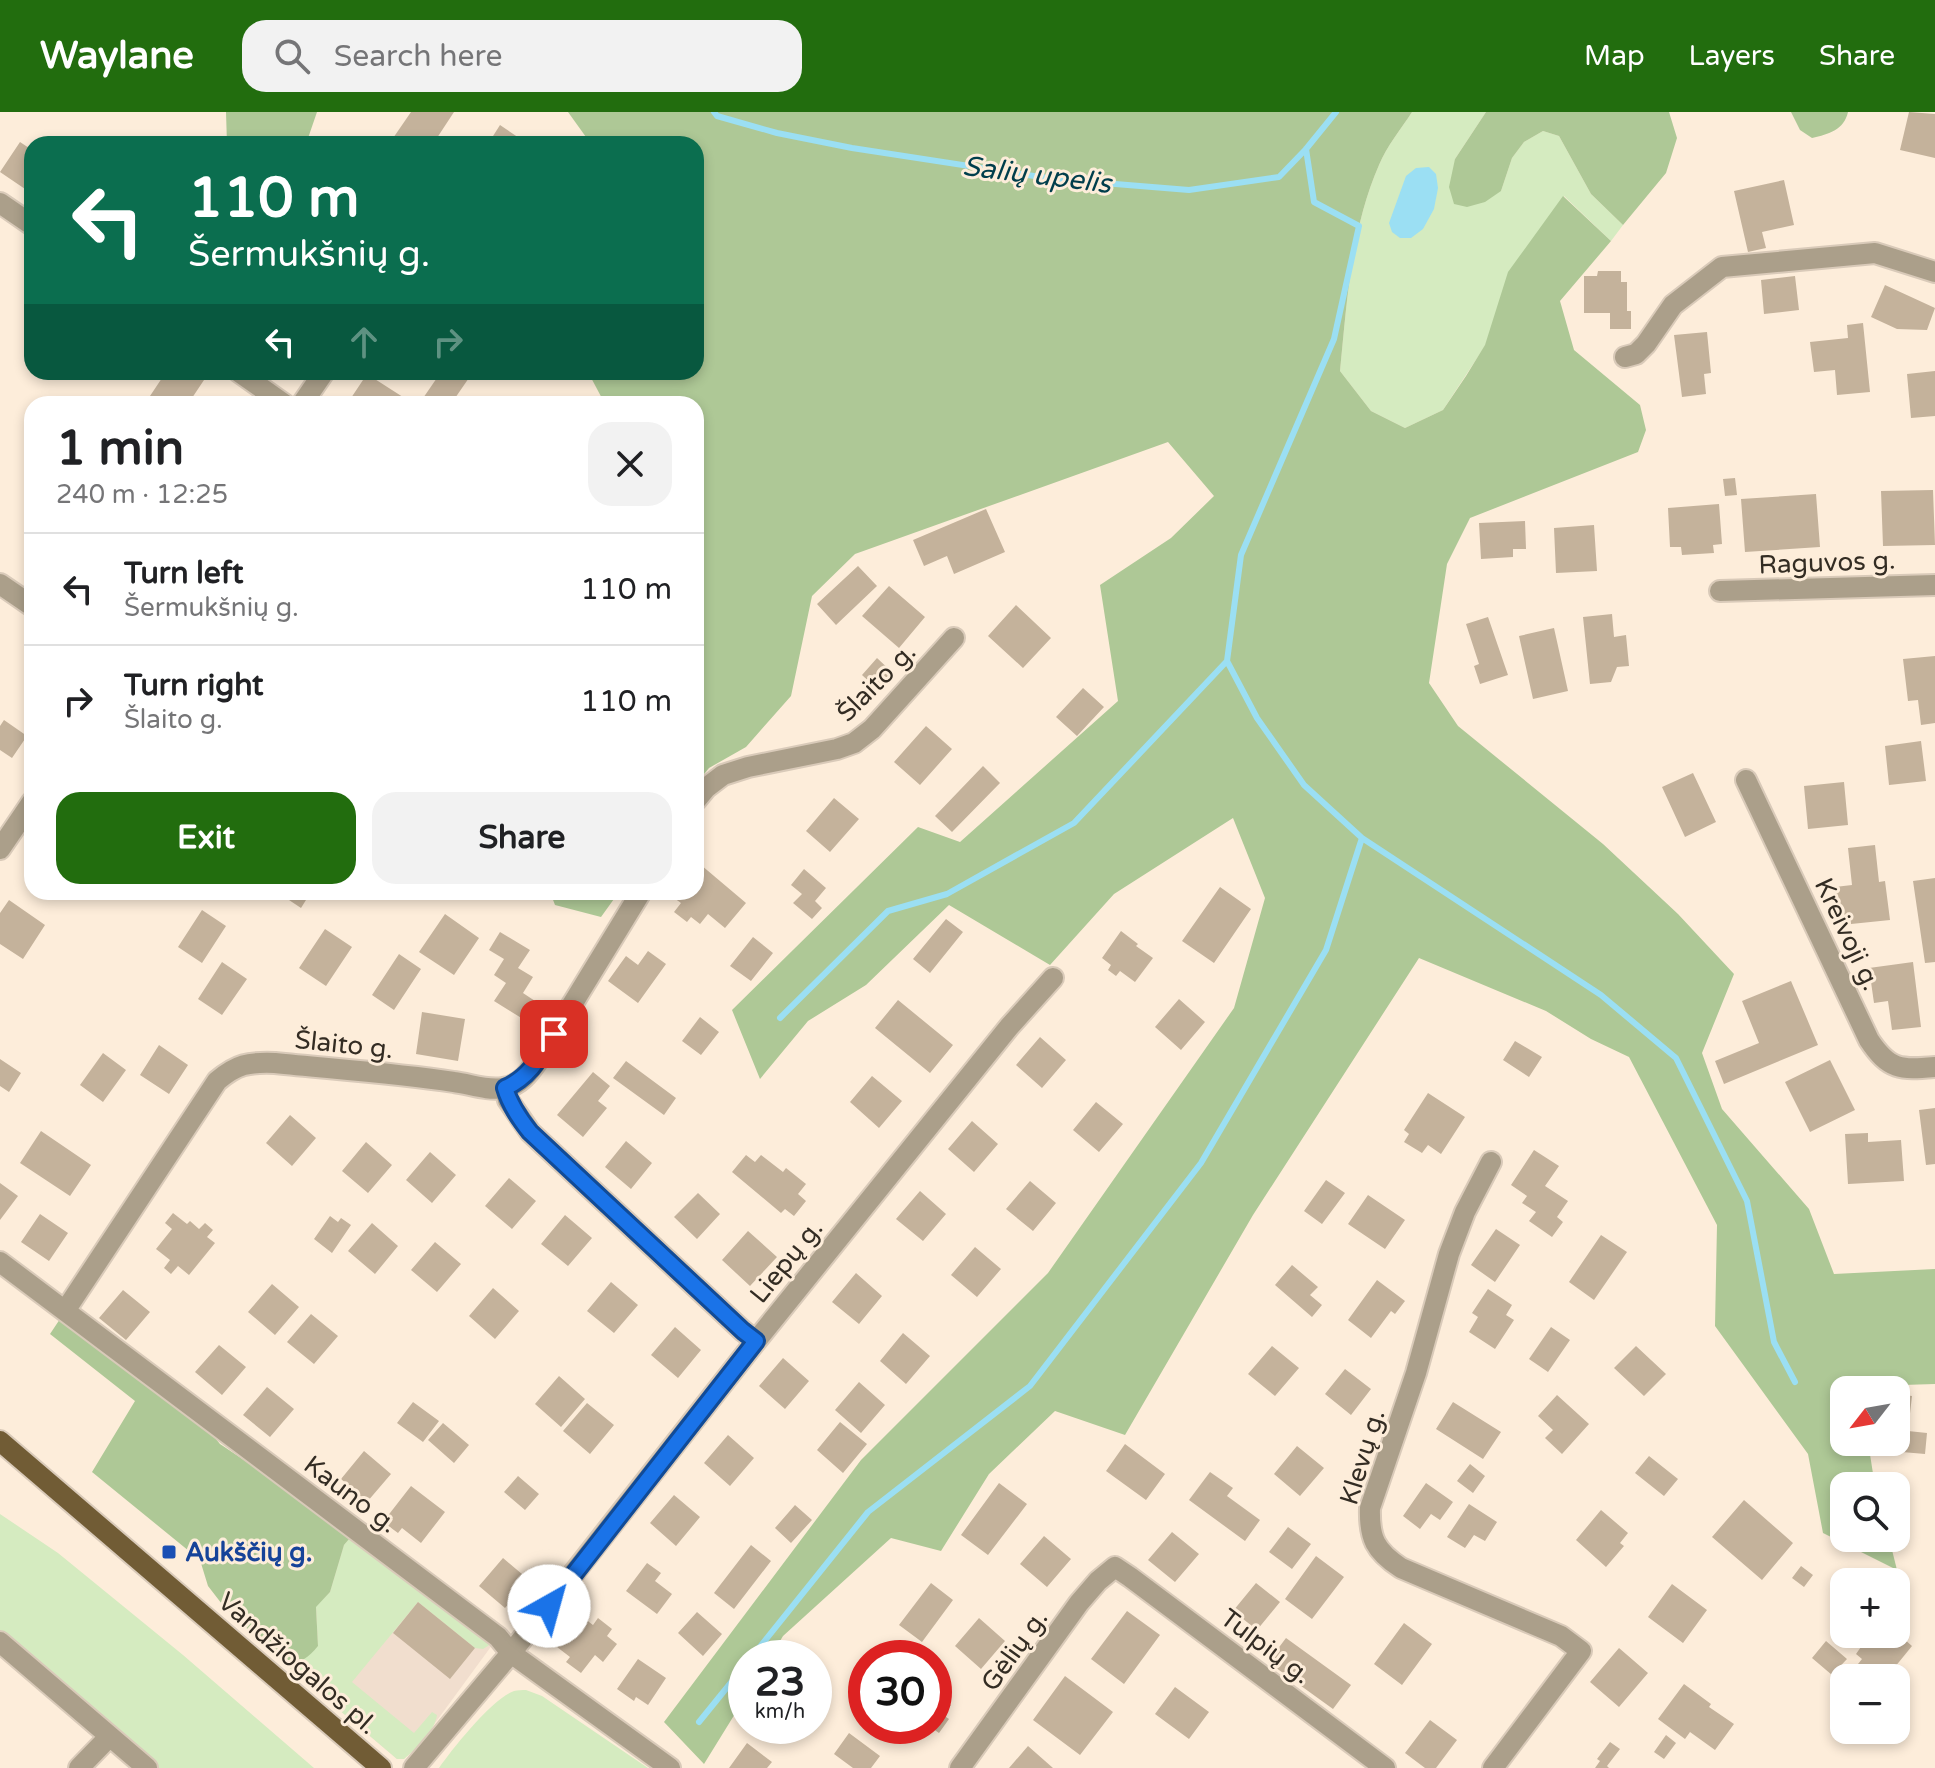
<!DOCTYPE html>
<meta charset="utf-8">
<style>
:root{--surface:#fff;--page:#f2f2f2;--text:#202124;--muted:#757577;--line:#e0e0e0;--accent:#226d0e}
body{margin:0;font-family:"Varela Round",sans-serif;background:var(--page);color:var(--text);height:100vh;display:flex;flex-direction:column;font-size:30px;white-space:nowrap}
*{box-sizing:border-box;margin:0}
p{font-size:26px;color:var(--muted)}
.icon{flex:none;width:44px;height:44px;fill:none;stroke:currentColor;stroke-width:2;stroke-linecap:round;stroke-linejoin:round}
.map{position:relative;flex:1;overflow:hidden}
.details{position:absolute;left:24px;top:284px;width:680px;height:504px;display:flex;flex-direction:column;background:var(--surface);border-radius:24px;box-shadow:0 4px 12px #0003}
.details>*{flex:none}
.guide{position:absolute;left:24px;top:24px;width:680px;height:244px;border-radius:24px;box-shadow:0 4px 12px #0003;background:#0b6e4f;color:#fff;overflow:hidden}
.needle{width:52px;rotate:239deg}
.controls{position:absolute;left:1830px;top:1264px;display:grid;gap:16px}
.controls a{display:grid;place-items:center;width:80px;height:80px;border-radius:16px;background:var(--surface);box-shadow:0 4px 12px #0003;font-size:40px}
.speed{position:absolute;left:728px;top:1528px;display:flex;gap:16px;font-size:40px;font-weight:700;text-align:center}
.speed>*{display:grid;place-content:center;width:104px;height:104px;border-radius:50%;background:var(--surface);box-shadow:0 4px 12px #0003;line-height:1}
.speed small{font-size:20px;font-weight:400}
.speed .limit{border:12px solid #d22;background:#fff;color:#111}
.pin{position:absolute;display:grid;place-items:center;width:68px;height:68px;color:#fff;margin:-34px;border-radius:16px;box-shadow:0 4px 12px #0006}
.me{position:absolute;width:88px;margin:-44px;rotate:38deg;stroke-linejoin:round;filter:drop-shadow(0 0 6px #0008)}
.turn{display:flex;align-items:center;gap:28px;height:168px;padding:0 32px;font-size:36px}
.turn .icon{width:104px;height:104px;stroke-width:2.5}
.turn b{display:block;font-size:56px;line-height:68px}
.lanes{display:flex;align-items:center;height:76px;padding:0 32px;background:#0003;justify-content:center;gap:40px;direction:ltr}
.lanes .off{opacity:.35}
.round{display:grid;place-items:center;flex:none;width:84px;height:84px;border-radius:24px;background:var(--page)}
.head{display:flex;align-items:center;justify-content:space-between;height:136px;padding:0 32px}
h1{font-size:48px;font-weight:700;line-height:60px}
.primary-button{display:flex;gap:16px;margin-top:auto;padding:16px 32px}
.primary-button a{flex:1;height:92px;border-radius:24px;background:var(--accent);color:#fff;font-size:32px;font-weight:700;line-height:92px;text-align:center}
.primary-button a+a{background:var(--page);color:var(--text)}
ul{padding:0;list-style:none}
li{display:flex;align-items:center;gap:24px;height:112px;padding:0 32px;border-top:2px solid var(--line)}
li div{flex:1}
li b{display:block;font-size:30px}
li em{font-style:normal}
header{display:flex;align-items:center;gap:48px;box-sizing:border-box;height:112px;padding:0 40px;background:var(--accent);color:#fff}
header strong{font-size:38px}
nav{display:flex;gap:44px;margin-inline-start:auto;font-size:28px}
.search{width:560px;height:72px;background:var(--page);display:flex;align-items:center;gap:20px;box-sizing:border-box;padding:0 28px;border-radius:24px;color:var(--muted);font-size:30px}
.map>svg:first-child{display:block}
</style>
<header>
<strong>Waylane</strong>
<div class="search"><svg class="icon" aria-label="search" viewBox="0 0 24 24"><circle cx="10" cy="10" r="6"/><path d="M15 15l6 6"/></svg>Search here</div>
<nav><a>Map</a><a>Layers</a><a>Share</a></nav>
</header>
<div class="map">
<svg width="1935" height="1656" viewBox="0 0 1935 1656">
<rect width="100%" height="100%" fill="#fdedda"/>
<path fill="#f1dece" d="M344 1433 498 1525 427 1622 404 1647H397L285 1552 298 1551 318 1534 316 1494Z"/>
<path fill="#d5ebc0" d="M1412 0H1486L1455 47 1501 79 1512 46 1524 30 1543 19 1559 24 1591 82 1623 113 1611 129 1564 84 1492 215 1485 234 1443 298 1405 316 1371 299 1340 259C1347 189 1351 117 1379 53 1387 34 1401 17 1412 0Z
M0 1402 58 1441 183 1543 314 1656H147L0 1530Z
M356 1419 491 1532 483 1537 475 1536 418 1490 352 1570 414 1621 432 1600 437 1603C435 1619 416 1637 404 1647H397L285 1552 298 1551 318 1534 316 1494 330 1480 344 1433Z
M526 1578 542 1584 648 1656H439C452 1637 493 1586 514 1579 518 1578 522 1578 526 1578Z"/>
<path fill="#aec896" d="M226 0H317L306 32H227Z
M568 0H1412C1401 17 1387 34 1379 53 1351 117 1347 189 1340 259L1371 299 1405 316 1443 298 1466 264 1485 233 1508 160 1563 84 1611 129 1560 189 1574 238 1640 293 1646 318 1638 340 1470 406 1447 452 1429 571 1458 614 1603 732 1678 802 1734 862 1702 941 1722 997 1809 1097 1834 1162 1935 1157V1272L1870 1274 1868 1278H1844V1330H1868L1875 1374H1844V1426H1889L1897 1458 1823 1421 1808 1342 1715 1214 1717 1113 1629 945 1591 927 1546 899 1419 846 1253 1103 1125 1323 1055 1299 989 1362 941 1439 891 1426 783 1524 770 1546H746V1584L704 1652 664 1610 861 1348 1048 1161 1234 896 1265 786 1233 706 1114 782 1050 853 949 793 866 873 808 909 760 967 732 898 918 715 960 730 1118 589 1100 473 1171 426 1214 384 1168 330 855 442 812 484 791 584 746 635 709 656 696 672V292H605L588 260H696V32H591Z
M1486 0H1669L1677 26 1666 61 1623 113 1591 82 1559 24 1543 19 1524 30 1512 46 1501 79 1485 90 1467 95 1454 92 1449 75 1455 47Z
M1791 0H1848C1844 18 1829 22 1812 26L1800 18Z
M550 780H619L601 805 555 793Z
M60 1207 206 1315 220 1332 271 1366 356 1419 344 1433 330 1480 316 1495 318 1534C308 1546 301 1551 285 1552L225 1496 208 1474 200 1448 92 1360 135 1289 50 1222Z"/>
<path fill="#9bdff3" d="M1429 55 1436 62 1438 76 1434 97 1423 117 1411 126H1400L1392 120 1389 111 1406 64 1416 56Z"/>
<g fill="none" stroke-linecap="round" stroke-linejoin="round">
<path stroke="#9bdff3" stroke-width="6" d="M714 0 717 4 777 21 852 36 1054 67 1189 78 1279 65 1306 37 1336 0
M1306 37 1314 90 1359 114 1334 227 1241 443 1227 549 1257 606 1304 673 1362 726 1601 883 1676 946 1747 1089 1774 1230 1795 1270
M780 906 888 799 947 782 1074 711 1227 549
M751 1546 868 1400 1030 1274 1201 1051 1326 838 1362 726
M699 1610 746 1552"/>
</g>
<path fill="#c4b29b" d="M411 0H454L433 32H389Z
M1909 0 1935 2V46L1900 38Z
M500 13 528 32H488Z
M20 30 32 38V73L28 79 0 60Z
M1784 68 1794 113 1762 120 1766 136 1748 140 1734 79Z
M1598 159H1621V170H1627V199H1631V217H1610V201H1584V164H1597Z
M1795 164 1799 198 1764 202 1761 168Z
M1885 173 1935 196 1927 218 1897 217 1871 205Z
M1863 211 1870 280 1837 283 1835 258 1814 260 1810 230 1848 226 1847 213Z
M1707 220 1711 261 1704 262 1706 282 1682 285 1674 223Z
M1935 259V304L1911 306 1907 262Z
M166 260H205L208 262 188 292H155L148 287Z
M441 260H473L451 292H419Z
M367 262 406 287 403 292H347Z
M1735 366 1737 383 1725 384 1723 367Z
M1933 378 1935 433 1883 434 1881 379Z
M1816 382 1820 435 1745 440 1741 387Z
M1719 392 1722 432 1713 433 1714 441 1682 443 1681 435H1670L1668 396Z
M986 397 1005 440 954 462 947 444 924 454 913 428Z
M1525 409 1526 437H1513V445L1481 447 1479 411Z
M1594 413 1597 459 1556 461 1554 416Z
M858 454 877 474 836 513 817 492Z
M889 474 925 505 899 536 862 504Z
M1016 493 1051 526 1023 556 988 524Z
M1612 502 1614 525 1626 523 1629 554 1617 555 1611 570 1590 572 1583 505Z
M1488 505 1508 563 1480 572 1474 554 1479 552 1466 512Z
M1554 516 1568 579 1533 587 1519 524Z
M1935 544V611L1921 613 1918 588 1908 589 1903 547Z
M877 546 893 561 878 578 862 563Z
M1083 576 1104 595 1077 624 1056 605Z
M4 608 27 624 12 646 0 638V614Z
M926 614 952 637 920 673 894 650Z
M1921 629 1926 669 1889 673 1885 634Z
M983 654 1000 671 952 720 935 704Z
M1693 661 1716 710 1685 725 1662 675Z
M1844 670 1848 713 1808 717 1804 674Z
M834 686 859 707 830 740 806 719Z
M1875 733 1879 770 1885 769 1890 808 1851 812 1850 804 1838 806 1835 775 1852 773 1848 736Z
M701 753 746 791 725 816 708 802 700 812 691 805 687 810 674 800 681 791 674 786 679 780H696V759Z
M804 757 826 776 815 789 822 796 812 807 793 791 802 782 791 773Z
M1935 766V850L1925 851 1913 769Z
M1220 775 1251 797 1214 851 1182 829Z
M289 780H311L301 796 286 786Z
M9 788 45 813 23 847 0 832V801Z
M202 798 226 814 202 851 178 835Z
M445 802 479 826 454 863 419 840Z
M946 807 963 820 930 861 913 847Z
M325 817 352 835 326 874 299 856Z
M1121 819 1138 832 1136 834 1153 846 1135 870 1120 859 1116 864 1108 858 1111 853 1102 846Z
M500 820 530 838 518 856 533 865 523 881 535 889 523 907 494 889 506 871 494 863 504 847 489 838Z
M753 825 773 841 751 869 730 854Z
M648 839 666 852 638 891 608 869 626 844 638 853Z
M399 842 421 857 394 898 372 883Z
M222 850 247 867 222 903 198 887Z
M1913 850 1921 915 1892 918 1888 889 1874 891 1869 856Z
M1791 869 1818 933 1724 972 1715 949 1759 931 1742 889Z
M1179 887 1205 910 1181 938 1155 915Z
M898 888 953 933 930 961 875 916Z
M422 900 465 907 458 949 416 942Z
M700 905 719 920 701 943 682 929Z
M1040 925 1066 948 1042 976 1016 953Z
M1515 929 1542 945 1529 965 1503 948Z
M159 933 188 953 169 982 140 963Z
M103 941 126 958 103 990 80 973Z
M0 947 21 961 9 980 0 974Z
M1830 948 1855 998 1810 1020 1785 970Z
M626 949 676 986 664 1003 613 966Z
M593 960 610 974 598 989 607 996 583 1025 557 1003Z
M872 964 902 989 879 1016 850 990Z
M1428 981 1465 1005 1441 1042 1428 1033 1422 1041 1404 1030 1409 1022 1404 1018Z
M1096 990 1123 1012 1099 1040 1073 1018Z
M1935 996V1052L1926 1053 1919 998Z
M290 1003 316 1026 292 1054 266 1031Z
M972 1009 998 1032 974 1060 948 1037Z
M41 1019 91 1053 70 1084 20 1051Z
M1868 1021V1030L1901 1028 1904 1069 1848 1072 1845 1022Z
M626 1029 652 1051 631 1077 605 1055Z
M366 1030 392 1053 368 1081 342 1059Z
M1534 1038 1559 1054 1545 1074 1568 1089 1557 1105 1563 1110 1552 1125 1529 1109 1536 1100 1522 1091 1527 1084 1511 1073Z
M430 1040 456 1063 432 1091 406 1068Z
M746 1043 755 1050 761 1043 783 1060 786 1056 806 1072 798 1082 806 1089 794 1104 785 1097 781 1101 732 1060Z
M509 1066 536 1089 512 1117 485 1094Z
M1326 1068 1345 1081 1322 1112 1304 1099Z
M1030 1069 1056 1091 1033 1119 1006 1097Z
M0 1071 18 1084 0 1108Z
M920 1079 946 1102 923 1129 896 1107Z
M698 1081 720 1102 697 1127 674 1105Z
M1368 1083 1405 1108 1385 1137 1348 1112Z
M173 1101 187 1112 190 1109 199 1117 205 1111 213 1118 207 1125 215 1131 189 1163 178 1154 171 1162 164 1156 170 1148 156 1137 172 1117 165 1111Z
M40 1102 68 1121 49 1149 21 1130Z
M565 1103 592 1126 568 1154 541 1132Z
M330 1104 338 1110 341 1106 351 1113 332 1141 314 1127Z
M372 1111 398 1134 375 1162 348 1139Z
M1496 1117 1520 1133 1495 1170 1471 1153Z
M748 1119 777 1145 750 1174 722 1148Z
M1601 1123 1627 1140 1594 1188 1569 1170Z
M435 1130 461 1152 437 1180 411 1158Z
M975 1135 1001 1157 977 1185 951 1163Z
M1292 1153 1318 1175 1310 1183 1322 1193 1312 1205 1275 1173Z
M856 1161 882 1184 859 1212 832 1190Z
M1377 1168 1405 1189 1395 1202 1391 1199 1371 1226 1348 1208Z
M611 1170 638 1193 614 1221 587 1199Z
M272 1172 299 1195 275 1223 248 1200Z
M493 1176 519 1199 495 1227 469 1204Z
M1488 1177 1512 1193 1506 1203 1514 1208 1495 1237 1469 1220 1478 1205 1472 1201Z
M123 1178 150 1200 126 1228 99 1206Z
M311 1202 338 1224 314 1252 287 1230Z
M675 1215 701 1238 678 1266 651 1243Z
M1551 1215 1570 1228 1548 1260 1529 1247Z
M903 1221 930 1244 906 1272 880 1249Z
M219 1233 246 1255 222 1283 195 1260Z
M1272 1234 1299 1256 1275 1284 1248 1262Z
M1636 1234 1666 1262 1644 1284 1614 1256Z
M783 1246 809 1269 785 1297 759 1274Z
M1345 1257 1371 1277 1351 1303 1325 1282Z
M559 1264 585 1287 561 1315 535 1292Z
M859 1270 885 1293 861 1321 835 1298Z
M267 1275 294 1297 270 1325 243 1303Z
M1896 1282 1912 1284 1908 1319 1927 1321 1925 1342 1902 1340V1337L1881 1334 1882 1330H1896Z
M1557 1283 1589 1312 1562 1342 1545 1326 1553 1318 1538 1304Z
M413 1290 439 1309 423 1330 397 1311Z
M1453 1290 1501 1320 1483 1347 1436 1317Z
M587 1291 614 1313 590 1342 563 1319Z
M840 1310 867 1332 843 1361 817 1338Z
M443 1311 469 1333 454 1351 428 1328Z
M728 1323 754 1346 730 1374 704 1351Z
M1125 1332 1165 1362 1146 1388 1106 1359Z
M1297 1334 1324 1356 1300 1384 1274 1362Z
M364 1339 391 1362 367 1390 341 1367Z
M1649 1344 1678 1367 1664 1384 1635 1361Z
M1470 1352 1485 1364 1473 1381 1457 1369Z
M1210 1360 1233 1376 1227 1384 1260 1408 1245 1429 1189 1388Z
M518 1364 539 1382 525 1398 504 1380Z
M999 1371 1027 1392 988 1443 961 1423Z
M1426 1371 1453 1390 1440 1408 1431 1402 1420 1417 1403 1404Z
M411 1374 445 1400 421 1431 402 1416 398 1421 383 1410Z
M674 1383 700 1405 676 1434 650 1411Z
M1744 1388 1793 1431 1762 1468 1712 1425Z
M1469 1392 1497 1410 1485 1429 1474 1423 1465 1436 1447 1425Z
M795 1393 812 1408 791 1431 775 1416Z
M1601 1398 1628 1421 1620 1431 1624 1434 1606 1455 1576 1428Z
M1288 1415 1311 1432 1292 1457 1269 1440Z
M1172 1420 1199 1442 1175 1470 1148 1448Z
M1044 1424 1071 1447 1047 1475 1020 1452Z
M751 1433 771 1449 734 1497 714 1481Z
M1316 1444 1344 1465 1312 1507 1285 1487Z
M503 1446 529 1468 505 1496 479 1474Z
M647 1451 661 1461 655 1469 672 1482 657 1502 626 1479Z
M1801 1454 1813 1463 1804 1475 1792 1466Z
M931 1471 953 1488 922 1530 899 1513Z
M1256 1471 1280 1490 1257 1518 1233 1499Z
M1672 1472 1707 1498 1683 1531 1648 1505Z
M418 1490 475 1536 450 1567 393 1521Z
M1127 1499 1160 1523 1124 1572 1091 1547Z
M697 1500 722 1522 703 1544 678 1521Z
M581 1504 593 1513 598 1506 612 1517 607 1524 617 1532 603 1550 595 1543 581 1561 566 1550 570 1545 557 1535Z
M979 1506 1005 1529 981 1557 955 1534Z
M1404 1511 1432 1532 1402 1573 1374 1552Z
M1896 1520 1912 1534 1886 1566H1865L1854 1557 1862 1547 1856 1542 1863 1532 1859 1528 1865 1522H1896Z
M1286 1526 1351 1573 1333 1597 1268 1550Z
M1826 1529 1847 1547 1832 1563 1812 1546Z
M1619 1536 1648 1561 1619 1595 1590 1570Z
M638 1547 666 1566 648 1593 636 1585 634 1589 617 1577Z
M1065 1564 1113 1600 1080 1643 1033 1608Z
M1684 1572 1711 1592 1709 1595 1734 1612 1715 1638 1690 1620 1685 1627 1658 1607Z
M1175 1575 1209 1600 1189 1627 1155 1602Z
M934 1581 951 1593 943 1603 949 1607 939 1621 929 1614H934Z
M1430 1608 1457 1628 1436 1656H1425L1405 1641Z
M849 1621 880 1644 871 1656H853L834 1642Z
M1666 1623 1676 1631 1664 1647 1654 1640Z
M1610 1630 1620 1637 1607 1654 1609 1656H1595L1600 1649 1597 1647Z
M747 1631 772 1650 767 1656H729Z
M1028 1634 1053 1656H1009Z"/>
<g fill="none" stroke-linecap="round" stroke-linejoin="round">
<g stroke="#d9cab9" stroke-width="24">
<path id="street" d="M0 91 32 113
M1625 245 1636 242 1646 232 1673 193 1722 155 1875 141 1935 160
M239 260 284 292
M302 292 324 260
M0 472 32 494
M1720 479 1935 473
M1746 668 1869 928C1889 958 1900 958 1935 955
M696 688 706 676 723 663 748 655 837 637 854 631 872 617 954 526
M0 737 32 690
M505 976 508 988 530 1020 743 1219 756 1229
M1491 1050 1465 1100 1449 1142 1416 1261 1370 1396C1369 1426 1375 1439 1401 1456L1561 1524 1581 1539 1493 1656
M0 1150 498 1525 511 1541 670 1656
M65 1199 217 969C237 952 248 950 275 951 334 957 395 961 454 970 470 972 487 979 503 976 521 974 531 958 540 945L641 780
M0 1530 147 1656
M79 1656 109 1625
M414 1656 511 1541 756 1229 1009 915 1053 866
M960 1656 1079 1491 1098 1469 1115 1455 1130 1465 1385 1656"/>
</g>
<g stroke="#d9cab9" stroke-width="24">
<path id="primary" d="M0 1329 381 1656"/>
</g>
<use href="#street" stroke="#ab9f8a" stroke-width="20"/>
<use href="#primary" stroke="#715c35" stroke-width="20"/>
</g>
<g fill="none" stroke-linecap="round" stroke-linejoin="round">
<g stroke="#114b97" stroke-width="20">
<path id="route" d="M549 1494 756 1229 743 1219 530 1020C519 1006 510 993 505 976 530 965 540 945 554 922"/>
</g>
<use href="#route" stroke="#1a73e8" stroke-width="14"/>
</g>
<rect fill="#1a4fb4" stroke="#fdedda" stroke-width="3" x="161" y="1432" width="16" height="16" rx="4"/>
<g text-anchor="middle" stroke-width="6" stroke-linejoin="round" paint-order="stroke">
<g font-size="26" fill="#332c23" stroke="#fdedda">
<text transform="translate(1827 450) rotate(-2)" y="9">Raguvos g.</text>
<text transform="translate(876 570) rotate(-45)" y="9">Šlaito g.</text>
<text transform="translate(1848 822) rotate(65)" y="9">Kreivoji g.</text>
<text transform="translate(344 932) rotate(6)" y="9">Šlaito g.</text>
<text transform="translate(786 1149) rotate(-51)" y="9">Liepų g.</text>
<text transform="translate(1362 1345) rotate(-73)" y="9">Klevų g.</text>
<text transform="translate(351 1382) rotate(37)" y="9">Kauno g.</text>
<text transform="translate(1266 1534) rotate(37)" y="9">Tulpių g.</text>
<text transform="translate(1014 1538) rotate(-54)" y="9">Gėlių g.</text>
<text transform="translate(298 1551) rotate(41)" y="9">Vandžiogalos pl.</text>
</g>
<g font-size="26" font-weight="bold" fill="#164399" stroke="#fdedda" text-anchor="start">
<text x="185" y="1449">Aukščių g.</text>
</g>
<g font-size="28" font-style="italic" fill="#003e4c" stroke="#fdedda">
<text transform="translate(1037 62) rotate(7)" y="10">Salių upelis</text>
</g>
</g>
</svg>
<div class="controls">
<a><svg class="needle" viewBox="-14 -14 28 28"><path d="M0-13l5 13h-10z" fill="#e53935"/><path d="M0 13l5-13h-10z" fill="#757577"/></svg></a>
<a><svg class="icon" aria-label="search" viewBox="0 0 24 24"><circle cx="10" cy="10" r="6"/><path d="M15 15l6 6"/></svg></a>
<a>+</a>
<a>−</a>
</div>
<div class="speed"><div>23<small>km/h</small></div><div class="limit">30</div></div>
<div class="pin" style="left:554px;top:922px;background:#d93025"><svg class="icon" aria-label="arrive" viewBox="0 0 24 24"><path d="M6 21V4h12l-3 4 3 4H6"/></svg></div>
<svg class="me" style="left:549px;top:1494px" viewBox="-20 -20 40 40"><circle r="19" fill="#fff"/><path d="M0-13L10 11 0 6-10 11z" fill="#1a73e8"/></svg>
<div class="guide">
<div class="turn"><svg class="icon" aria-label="left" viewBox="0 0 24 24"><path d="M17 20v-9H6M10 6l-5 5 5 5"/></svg><div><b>110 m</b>Šermukšnių g.</div></div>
<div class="lanes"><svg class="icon" aria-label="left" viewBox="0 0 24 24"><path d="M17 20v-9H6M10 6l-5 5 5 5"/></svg><svg class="icon off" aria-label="ahead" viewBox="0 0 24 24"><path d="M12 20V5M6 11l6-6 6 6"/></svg><svg class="icon off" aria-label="right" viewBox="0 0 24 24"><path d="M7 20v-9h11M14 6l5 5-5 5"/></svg></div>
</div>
<section class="details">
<div class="head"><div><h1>1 min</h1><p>240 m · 12:25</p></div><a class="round"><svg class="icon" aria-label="close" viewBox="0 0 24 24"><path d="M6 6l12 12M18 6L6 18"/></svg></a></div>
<ul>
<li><svg class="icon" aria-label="left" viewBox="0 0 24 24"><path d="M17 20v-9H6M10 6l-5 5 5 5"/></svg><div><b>Turn left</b><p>Šermukšnių g.</p></div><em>110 m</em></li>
<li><svg class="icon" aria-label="right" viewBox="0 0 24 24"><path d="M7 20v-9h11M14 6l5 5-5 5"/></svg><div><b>Turn right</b><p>Šlaito g.</p></div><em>110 m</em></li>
</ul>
<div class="primary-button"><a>Exit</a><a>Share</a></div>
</section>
</div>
